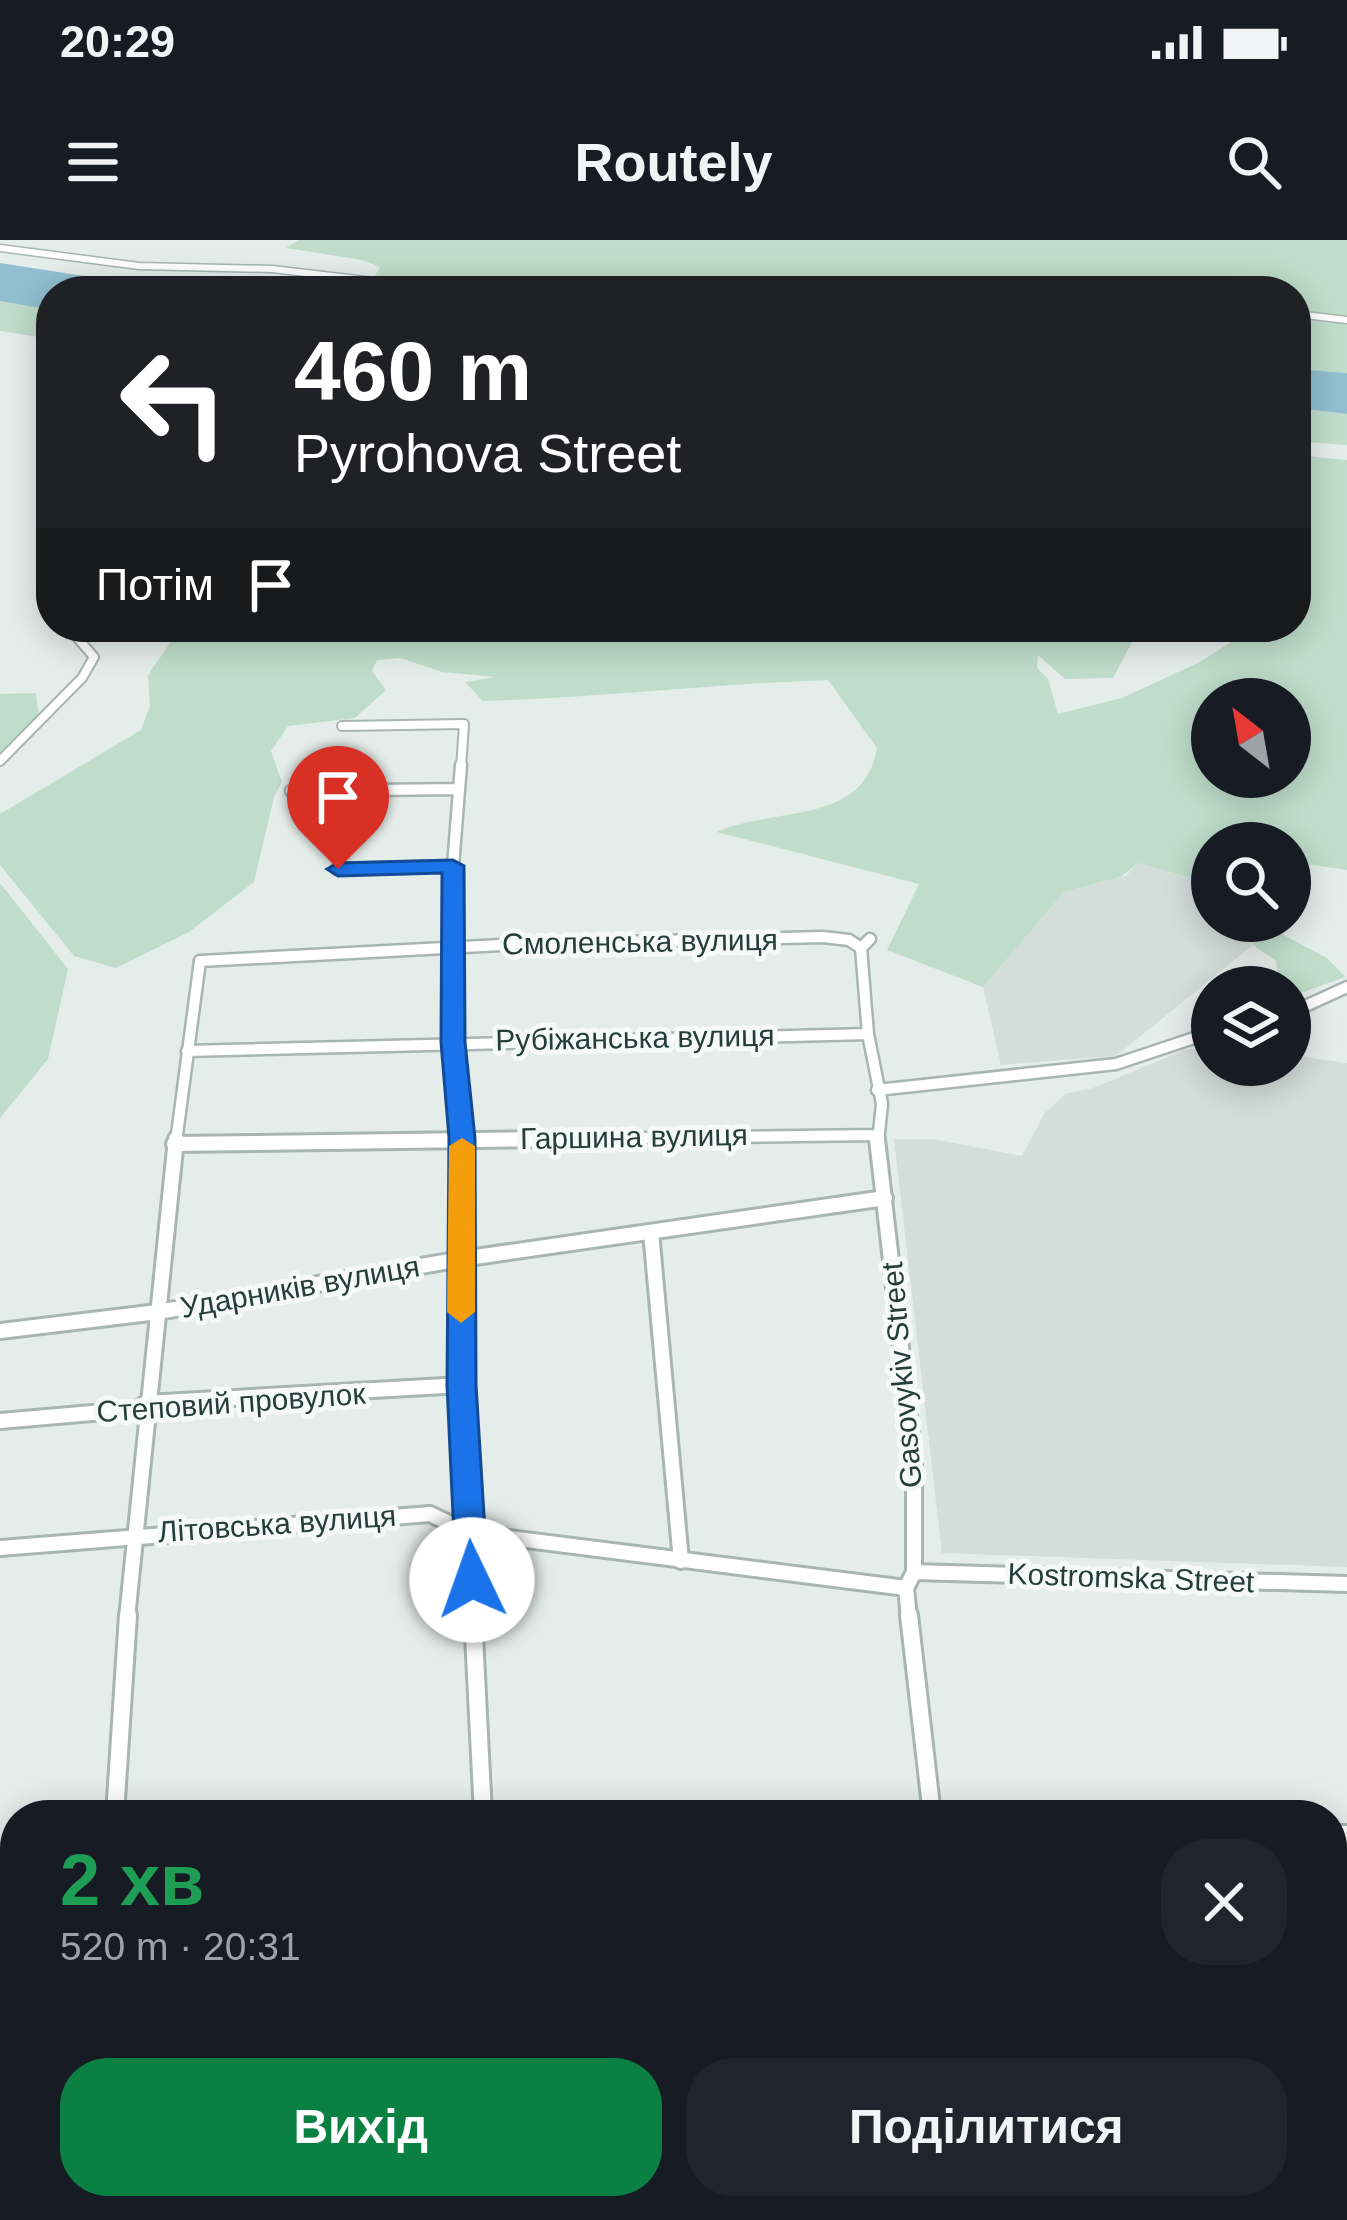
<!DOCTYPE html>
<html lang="uk">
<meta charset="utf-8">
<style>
:root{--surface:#171b24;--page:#20242c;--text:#f1f3f6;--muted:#9ea1a6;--accent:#0b8043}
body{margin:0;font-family:Helvetica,sans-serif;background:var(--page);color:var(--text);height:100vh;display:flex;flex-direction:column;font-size:45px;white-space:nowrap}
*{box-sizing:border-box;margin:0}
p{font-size:39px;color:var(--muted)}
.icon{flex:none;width:66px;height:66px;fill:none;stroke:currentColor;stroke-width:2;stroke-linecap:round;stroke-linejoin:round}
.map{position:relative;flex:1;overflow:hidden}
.panel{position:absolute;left:0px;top:1560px;width:1347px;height:420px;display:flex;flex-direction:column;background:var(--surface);border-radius:48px 48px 0 0;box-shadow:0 6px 30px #0003}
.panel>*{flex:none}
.hud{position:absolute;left:36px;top:36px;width:1275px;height:366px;border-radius:48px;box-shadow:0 6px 30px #0003;background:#202124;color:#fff;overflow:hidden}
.needle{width:78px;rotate:329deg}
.buttons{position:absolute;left:1191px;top:438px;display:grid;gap:24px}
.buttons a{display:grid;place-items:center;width:120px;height:120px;border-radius:50%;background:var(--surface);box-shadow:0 6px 30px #0003;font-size:60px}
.pin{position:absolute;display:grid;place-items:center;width:102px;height:102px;color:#fff;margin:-123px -51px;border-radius:50% 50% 50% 0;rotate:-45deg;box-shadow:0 0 12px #0007}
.pin .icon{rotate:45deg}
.me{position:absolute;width:132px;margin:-66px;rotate:357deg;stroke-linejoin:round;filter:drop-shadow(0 0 9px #0008)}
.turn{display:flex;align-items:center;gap:42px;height:252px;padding:0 60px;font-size:54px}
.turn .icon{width:156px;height:156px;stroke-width:2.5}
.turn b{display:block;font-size:84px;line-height:102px}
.then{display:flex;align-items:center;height:114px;padding:0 60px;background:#0003;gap:24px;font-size:45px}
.round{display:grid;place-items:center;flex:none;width:126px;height:126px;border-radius:48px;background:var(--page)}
.head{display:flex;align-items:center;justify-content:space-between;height:204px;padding:0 60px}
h1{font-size:72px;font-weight:800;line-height:90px;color:#1e9e55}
.action{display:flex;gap:24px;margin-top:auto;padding:24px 60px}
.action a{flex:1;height:138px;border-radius:48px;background:var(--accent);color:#fff;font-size:48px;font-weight:800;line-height:138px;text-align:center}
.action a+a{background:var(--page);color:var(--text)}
.status{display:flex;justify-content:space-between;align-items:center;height:84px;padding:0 60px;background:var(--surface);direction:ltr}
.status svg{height:33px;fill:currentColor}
header{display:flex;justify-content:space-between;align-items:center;height:156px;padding:0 60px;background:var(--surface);font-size:54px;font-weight:800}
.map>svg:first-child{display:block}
</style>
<div class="status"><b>20:29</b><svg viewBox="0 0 49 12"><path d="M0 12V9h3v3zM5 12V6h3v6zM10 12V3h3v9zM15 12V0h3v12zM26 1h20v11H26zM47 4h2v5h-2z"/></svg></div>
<header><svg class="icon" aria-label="menu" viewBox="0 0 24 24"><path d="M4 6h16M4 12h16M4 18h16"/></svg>Routely<svg class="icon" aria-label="search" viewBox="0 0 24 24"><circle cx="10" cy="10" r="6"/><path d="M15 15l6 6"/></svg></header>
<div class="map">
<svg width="1347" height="1980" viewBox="0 0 1347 1980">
<rect width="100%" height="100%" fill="#e5edea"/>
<path fill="#d3ddda" d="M1138 623 1212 644V681H1254L1253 705 1116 816 1001 825 983 747 1064 652 1126 636Z
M1187 809 1212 810V825H1290V815L1347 823V1327L942 1313 894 899H933L1022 916 1044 874 1065 854 1093 848Z
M15 1929V1965H74L72 1980H0V1931Z
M528 1965H1049L1053 1980H529Z"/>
<path fill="#bfddca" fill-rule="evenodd" d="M299 0H1347V77L1296 71V51L896 41 849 43 830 51H565L567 46 373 39 380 27 363 20 286 8Z
M0 61 51 70V99L0 91Z
M1296 76 1347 82V133L1296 129Z
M1296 168 1347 174V205L1296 201Z
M1296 215 1347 220V630L1306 624 1290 628V603H1212V644L1138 623 1121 637 1064 652 983 747 887 710 919 644 717 592C775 566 864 586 877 508L828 440C712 444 598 458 483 461L465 442 496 437 442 432 400 418 377 420 372 431 386 450 355 478 288 486 271 511 282 542 274 557 254 642 189 692 116 728 74 716 0 625V574L141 490 150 466 148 435 181 387H1132L1133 400 1113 438 1065 439 1038 415 1037 428 1048 439 1058 474 1122 458 1200 422 1254 387H1296V351L1311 336 1296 332ZM1212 459H1290V537H1212Z
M36 453 39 477 0 517V454Z
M0 643 68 729 48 819 0 878Z
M1254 681H1278L1276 691 1327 718 1345 737 1290 757V747H1279L1276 721 1253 705Z"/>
<path fill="#91bfcf" d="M0 23 116 41 204 40 396 51H51V70L0 61Z
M1296 129 1347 133V174L1296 168Z"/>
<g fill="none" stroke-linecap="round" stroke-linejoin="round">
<g stroke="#a8b5b2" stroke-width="9">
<path id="street-far4" d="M0 8 139 26 272 29 383 42 637 51
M665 51H726
M733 51 883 42 1111 51
M1296 74 1347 80"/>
</g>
<g stroke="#a8b5b2" stroke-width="12">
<path id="street-far3" d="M342 486 464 484 461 528
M0 521 82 438 94 417 68 387"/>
</g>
<g stroke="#a8b5b2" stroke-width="15">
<path id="street-far2" d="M461 525 453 626V802L462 902
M291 551 458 549
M337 629 453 626
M870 699 861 708 868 794 882 864 878 902
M1290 773 1347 747
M187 811 868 794
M877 850 1116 824 1212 792
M176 902 200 721 501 705 823 697 849 700 861 708
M321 902 877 895"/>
</g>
<g stroke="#a8b5b2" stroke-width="20">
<path id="street-far1" d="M462 899V1145L473 1378
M877 899 914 1221V1332L906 1348 909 1378
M174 904 555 899
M651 992 681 1321
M0 1091 158 1072 461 1019 885 958
M0 1181 138 1169 146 1163 462 1145
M0 1308 430 1274 470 1293 906 1348
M914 1332 1347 1344
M127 1378 176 899"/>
</g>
<g stroke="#a8b5b2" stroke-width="22">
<path id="street" d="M473 1375 483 1575
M909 1375 932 1575
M115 1575 128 1375
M1332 1594H1347
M1332 1743 1347 1744
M0 1762 15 1760
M503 1965V1980
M1067 1965 1071 1980
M88 1980 89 1965"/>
</g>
<use href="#street-far4" stroke="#fff" stroke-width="6"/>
<use href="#street-far3" stroke="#fff" stroke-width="8"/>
<use href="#street-far2" stroke="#fff" stroke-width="10"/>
<use href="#street-far1" stroke="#fff" stroke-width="14"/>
<use href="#street" stroke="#fff" stroke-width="16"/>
</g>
<path fill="#1a73e8" stroke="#114b97" stroke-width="3" d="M453 620 464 626 465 802 475 898 476 1145 488 1340 484 1350 472 1354 461 1350 456 1340 447 1145 449 898 441 802 442 633 338 636 327 629 338 623Z"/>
<path fill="#f59e0b" d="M462 898 475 906V1072L461 1083 447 1072 449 906Z"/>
<g text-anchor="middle" stroke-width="10" stroke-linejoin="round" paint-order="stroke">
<g font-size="30" fill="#253e3a" stroke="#f5faf8">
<text transform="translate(640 702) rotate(-1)" y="10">Смоленська вулиця</text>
<text transform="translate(635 798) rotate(-1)" y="10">Рубіжанська вулиця</text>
<text transform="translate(634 897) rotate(-1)" y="10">Гаршина вулиця</text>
<text transform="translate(300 1047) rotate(-10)" y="10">Ударників вулиця</text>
<text transform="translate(902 1135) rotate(-95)" y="10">Gasovykiv Street</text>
<text transform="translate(231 1163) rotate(-4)" y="10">Степовий провулок</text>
<text transform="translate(277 1284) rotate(-4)" y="10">Літовська вулиця</text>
<text transform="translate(1131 1338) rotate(2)" y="10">Kostromska Street</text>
</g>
</g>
</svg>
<div class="buttons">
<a><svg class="needle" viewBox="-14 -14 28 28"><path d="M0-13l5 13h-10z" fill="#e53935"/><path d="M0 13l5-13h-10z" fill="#9ea1a6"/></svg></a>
<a><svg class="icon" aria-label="search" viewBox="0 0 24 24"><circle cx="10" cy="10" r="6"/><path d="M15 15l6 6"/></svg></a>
<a><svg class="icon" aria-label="layers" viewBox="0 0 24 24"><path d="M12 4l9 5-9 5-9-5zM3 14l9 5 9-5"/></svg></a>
</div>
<div class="pin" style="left:338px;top:629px;background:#d93025"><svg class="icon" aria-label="arrive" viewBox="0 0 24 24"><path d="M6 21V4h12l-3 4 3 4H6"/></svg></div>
<svg class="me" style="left:472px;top:1340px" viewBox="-20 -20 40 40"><circle r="19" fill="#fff"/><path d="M0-13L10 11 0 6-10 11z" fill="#1a73e8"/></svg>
<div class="hud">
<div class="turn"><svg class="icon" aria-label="left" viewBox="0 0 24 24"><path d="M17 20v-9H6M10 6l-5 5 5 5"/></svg><div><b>460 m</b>Pyrohova Street</div></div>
<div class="then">Потім<svg class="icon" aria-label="arrive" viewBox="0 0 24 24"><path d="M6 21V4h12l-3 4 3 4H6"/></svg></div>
</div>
<section class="panel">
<div class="head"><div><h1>2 хв</h1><p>520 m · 20:31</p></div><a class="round"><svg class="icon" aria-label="close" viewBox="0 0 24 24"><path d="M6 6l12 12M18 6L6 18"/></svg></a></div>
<div class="action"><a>Вихід</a><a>Поділитися</a></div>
</section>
</div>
